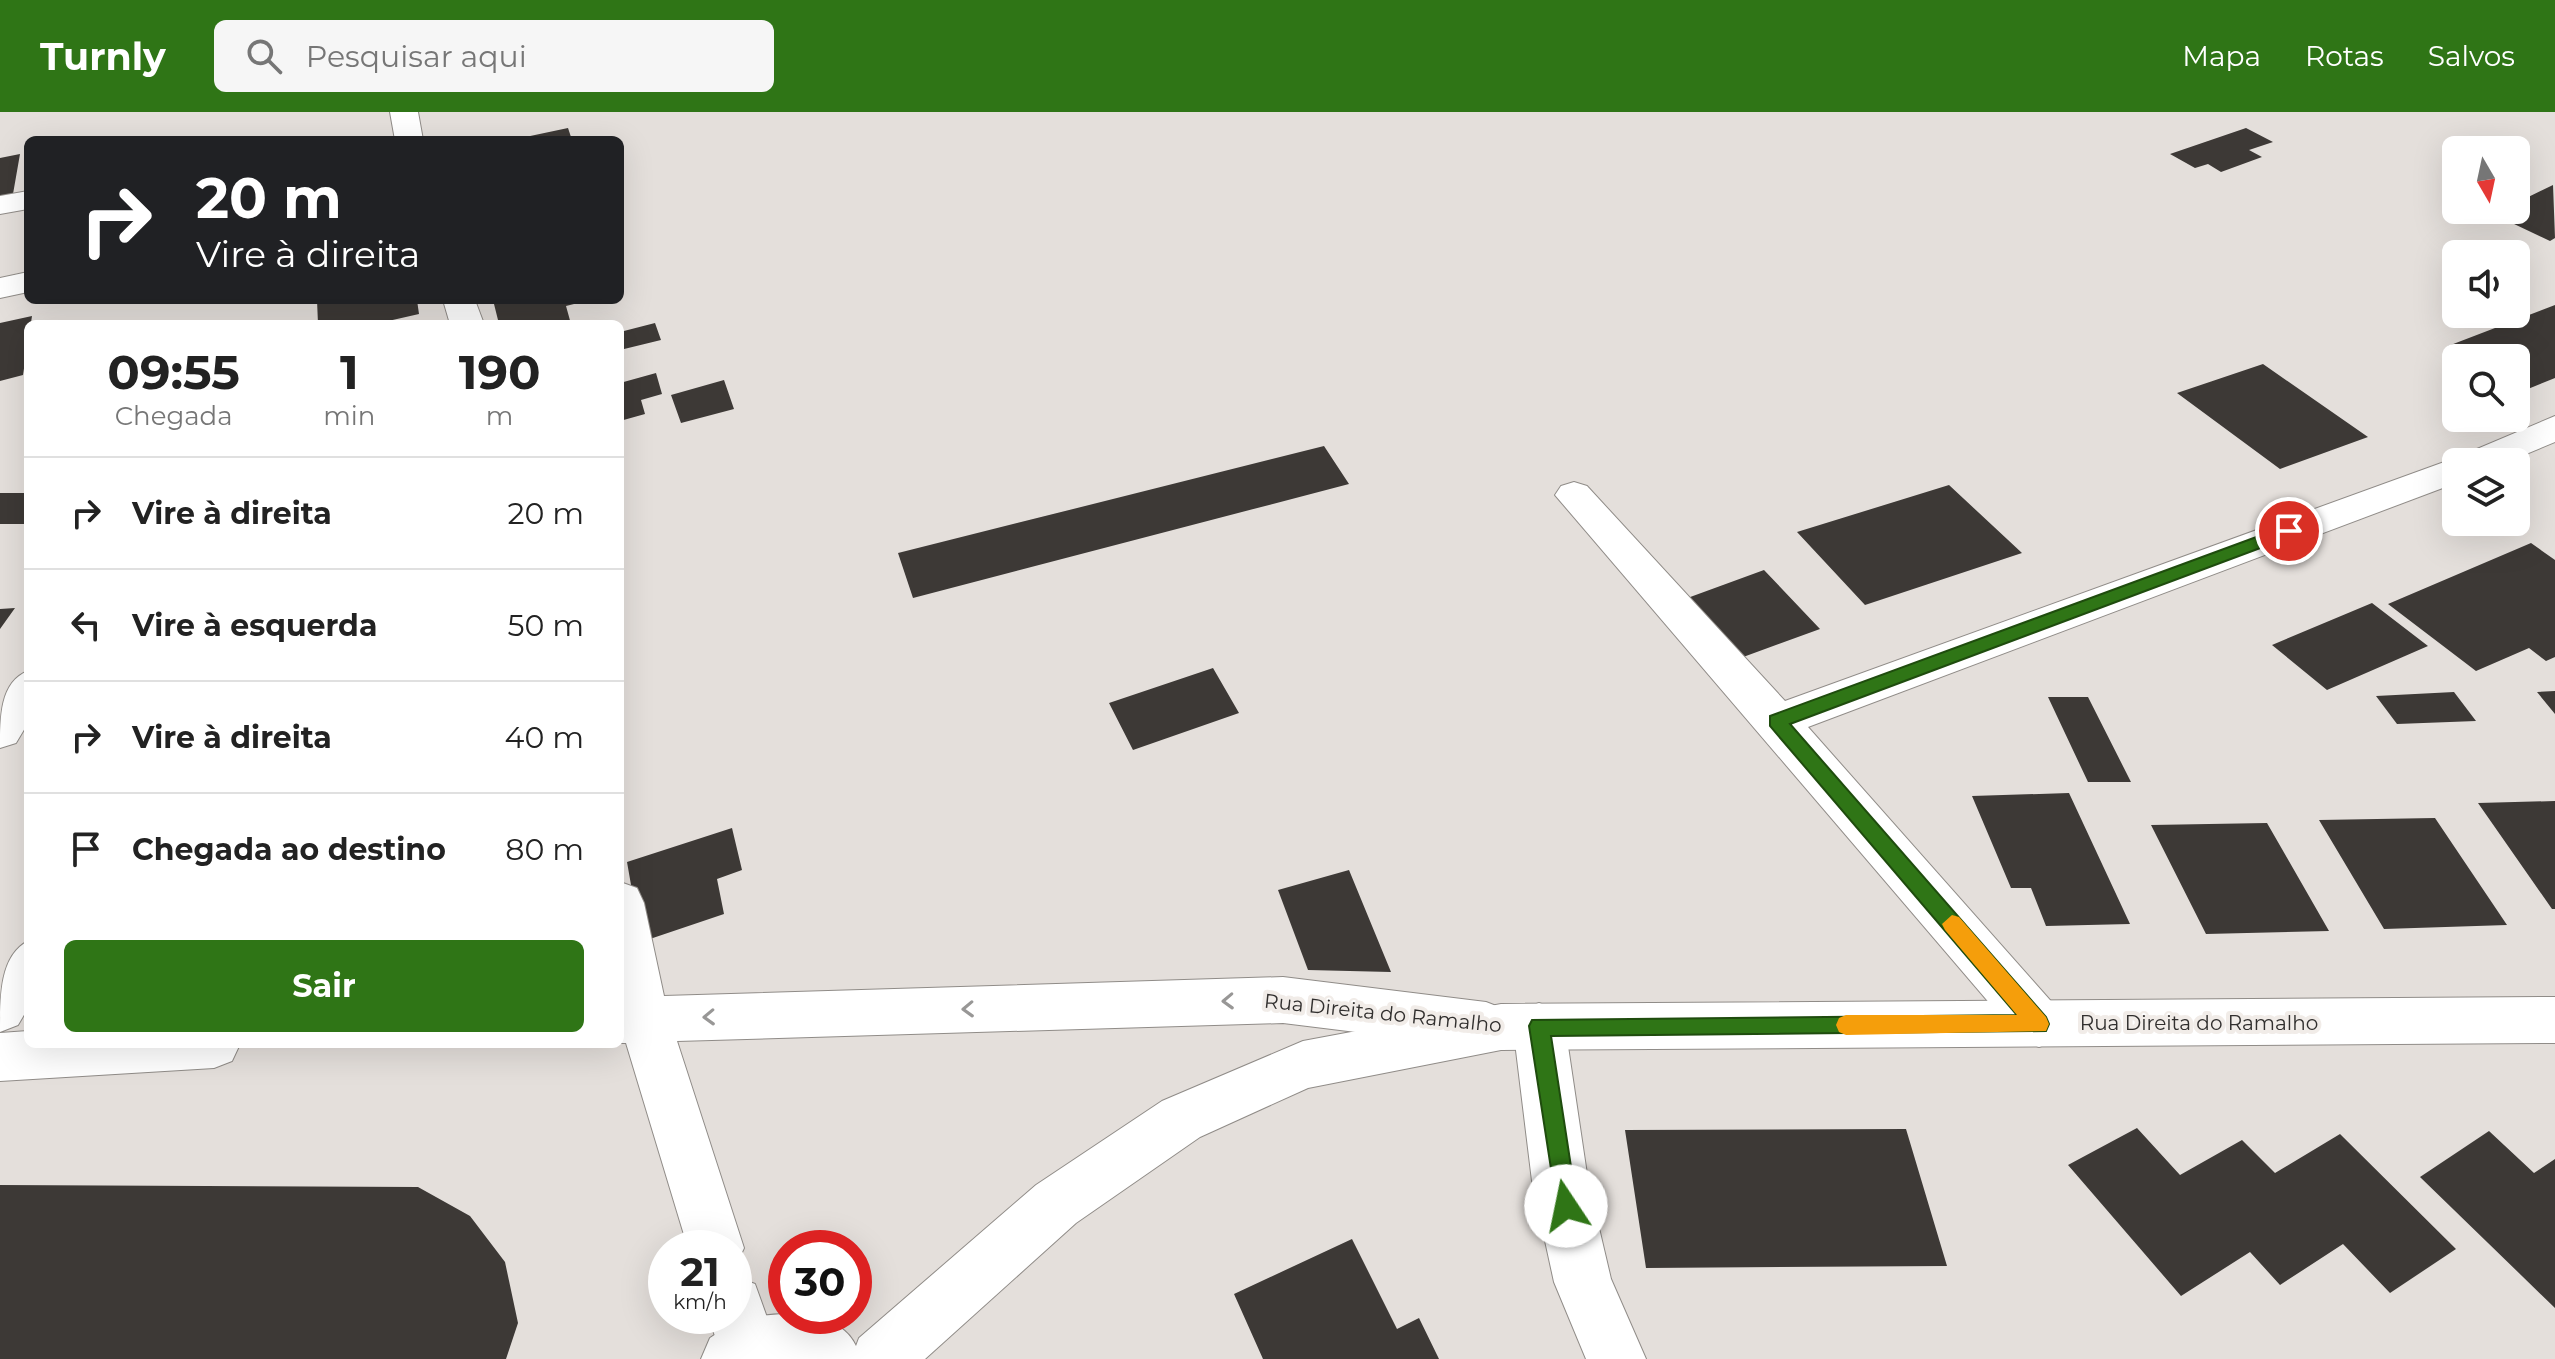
<!DOCTYPE html>
<html lang="pt">
<meta charset="utf-8">
<style>
:root{--surface:#fff;--page:#f6f6f6;--text:#222;--muted:#767676;--line:#e0e0e0;--accent:#2f7516}
body{margin:0;font-family:Montserrat,sans-serif;background:var(--page);color:var(--text);height:100vh;display:flex;flex-direction:column;font-size:30px;white-space:nowrap}
*{box-sizing:border-box;margin:0}
p{font-size:26px;color:var(--muted)}
.icon{flex:none;width:44px;height:44px;fill:none;stroke:currentColor;stroke-width:2;stroke-linecap:round;stroke-linejoin:round}
.map{position:relative;flex:1;overflow:hidden}
.panel{position:absolute;left:24px;top:208px;width:600px;height:728px;display:flex;flex-direction:column;background:var(--surface);border-radius:12px;box-shadow:0 8px 32px #0002}
.panel>*{flex:none}
.guide{position:absolute;left:24px;top:24px;width:600px;height:168px;border-radius:12px;box-shadow:0 8px 32px #0002;background:#202124;color:#fff;overflow:hidden}
.needle{width:52px;rotate:171deg}
.tools{position:absolute;left:2442px;top:24px;display:grid;gap:16px}
.tools a{display:grid;place-items:center;width:88px;height:88px;border-radius:12px;background:var(--surface);box-shadow:0 8px 32px #0002;font-size:40px}
.speed{position:absolute;left:648px;top:1118px;display:flex;gap:16px;font-size:40px;font-weight:700;text-align:center}
.speed>*{display:grid;place-content:center;width:104px;height:104px;border-radius:50%;background:var(--surface);box-shadow:0 8px 32px #0002;line-height:1}
.speed small{font-size:20px;font-weight:400}
.speed .limit{border:12px solid #d22;background:#fff;color:#111}
.pin{position:absolute;display:grid;place-items:center;width:68px;height:68px;color:#fff;margin:-34px;border:4px solid #fff;border-radius:50%;box-shadow:0 2px 8px #0007}
.me{position:absolute;width:88px;margin:-44px;rotate:349deg;stroke-linejoin:round;filter:drop-shadow(0 0 6px #0008)}
.turn{display:flex;align-items:center;gap:28px;height:168px;padding:0 40px;font-size:36px}
.turn .icon{width:104px;height:104px;stroke-width:2.5}
.turn b{display:block;font-size:56px;line-height:68px}
.eta{display:flex;justify-content:space-evenly;align-items:center;height:136px;text-align:center}
.eta b{font-size:48px;font-weight:700;line-height:56px}
.primary-button{display:flex;gap:16px;margin-top:auto;padding:16px 40px}
.primary-button a{flex:1;height:92px;border-radius:12px;background:var(--accent);color:#fff;font-size:32px;font-weight:700;line-height:92px;text-align:center}
ul{padding:0;list-style:none}
li{display:flex;align-items:center;gap:24px;height:112px;padding:0 40px;border-top:2px solid var(--line)}
li div{flex:1}
li b{display:block;font-size:30px}
li em{font-style:normal}
header{display:flex;align-items:center;gap:48px;box-sizing:border-box;height:112px;padding:0 40px;background:var(--accent);color:#fff}
header strong{font-size:38px}
nav{display:flex;gap:44px;margin-inline-start:auto;font-size:28px}
.search{width:560px;height:72px;background:var(--page);display:flex;align-items:center;gap:20px;box-sizing:border-box;padding:0 28px;border-radius:12px;color:var(--muted);font-size:30px}
.map>svg:first-child{display:block}
</style>
<header>
<strong>Turnly</strong>
<div class="search"><svg class="icon" aria-label="search" viewBox="0 0 24 24"><circle cx="10" cy="10" r="6"/><path d="M15 15l6 6"/></svg>Pesquisar aqui</div>
<nav><a>Mapa</a><a>Rotas</a><a>Salvos</a></nav>
</header>
<div class="map">
<svg width="2555" height="1247" viewBox="0 0 2555 1247">
<rect width="100%" height="100%" fill="#e4dfdb"/>
<path fill="#3d3936" d="M568 16 572 28H516V27Z
M2246 16 2273 30 2249 38 2262 45 2221 60 2208 52 2195 56 2170 42Z
M20 42 13 82 0 84V46Z
M2553 73 2555 126 2550 129 2493 102 2516 98V91Z
M317 188H417L419 202 375 212H318Z
M493 188H573L574 192 566 194 571 212H499Z
M2555 193V266L2523 279 2516 275V246H2468L2448 234Z
M32 204 23 263 0 269V211Z
M655 211 661 228 620 238V220Z
M2263 252 2368 325 2280 357 2177 281Z
M656 261 662 282 641 288 645 302 620 309V271Z
M724 268 734 297 681 311 671 283Z
M1324 334 1349 372 913 486 898 441Z
M1949 373 2022 441 1865 493 1797 420Z
M0 381H28V412H0Z
M2531 431 2555 448V545L2546 549 2529 536 2476 559 2388 492Z
M1764 458 1820 517 1735 548 1682 488Z
M2372 491 2428 534 2327 578 2272 533Z
M15 496 0 517V497Z
M1213 556 1239 601 1133 638 1109 591Z
M2555 579V602L2537 580Z
M2454 580 2476 609 2397 612 2376 584Z
M2048 585H2088L2131 670H2088Z
M2069 681 2130 812 2046 814 2031 776H2011L1972 684Z
M2555 689V797H2552L2478 691Z
M2435 706 2507 813 2384 817 2319 708Z
M2267 711 2329 819 2206 822 2151 713Z
M732 716 742 758 717 767 724 802 641 830 627 750Z
M1349 758 1391 860 1308 858 1278 778Z
M2137 1016 2180 1063 2242 1028 2275 1061 2340 1022 2456 1137 2390 1181 2343 1132 2280 1173 2250 1140 2181 1184 2068 1053Z
M1906 1017 1947 1154 1646 1156 1625 1018Z
M2489 1019 2534 1061 2555 1047V1196L2420 1065Z
M0 1073 418 1075 470 1104 505 1150 518 1211 506 1247H0Z
M1352 1127 1397 1217 1419 1206 1439 1247H1263L1234 1182Z"/>
<g fill="none" stroke-linecap="round" stroke-linejoin="round">
<g stroke="#908c88" stroke-width="2">
<path id="minor" d="M390 0H418L423 28H395Z
M28 79V97L0 102V84Z
M28 160V180L0 186V166Z
M443 188H475L484 212H450Z
M2555 304V330L2507 350H2456V371L1808 615 2057 896 2065 912 2057 928 2039 935 2021 928 1555 383 1561 374 1574 370 1587 374 1785 589 2458 345Z
M28 559V611L16 631 0 636C0 605 0 570 28 559Z
M620 770 637 776 644 791 664 884 1283 865 1486 890 1504 897 1512 913 1504 929 1486 936 1283 911 677 929 744 1136 734 1157V1136H688L626 931H620Z
M28 829V896L18 913 0 920C0 883 0 844 28 829Z
M1539 891 1557 898 1565 914 1588 1069 1611 1167 1646 1247H1586L1554 1170 1532 1069 1513 914 1521 898Z
M28 919V932H240L232 949 214 956 0 969V921Z
M734 1164 755 1172 778 1236 773 1247H723L708 1204H734Z"/>
</g>
<g stroke="#908c88" stroke-width="2">
<path id="major" d="M2555 885V931L1501 938 1308 976 1200 1025 1076 1111 925 1247H701L710 1226C722 1218 735 1209 749 1206 781 1199 840 1198 856 1234L859 1226 1036 1073 1162 989 1303 929 1501 892Z"/>
</g>
<use href="#minor" fill="#fff" fill-rule="evenodd"/>
<use href="#major" fill="#fff" fill-rule="evenodd"/>
</g>
<defs><path id="oneway-chevron" d="M-2-3.5L2.5 0L-2 3.5" fill="none" stroke-width="1.6" stroke-linecap="round" stroke-linejoin="round" transform="scale(2)"/></defs>
<g stroke="#989796">
<use href="#oneway-chevron" transform="translate(1228 889) rotate(178)"/>
<use href="#oneway-chevron" transform="translate(968 897) rotate(178)"/>
<use href="#oneway-chevron" transform="translate(709 905) rotate(178)"/>
</g>
<path fill="#2f7516" stroke="#1f4c0e" stroke-width="2" d="M2289 413 2297 419 2295 423 1790 612 2046 905 2049 912 2046 919 1551 924 1577 1094 1574 1102 1566 1106 1558 1102 1529 914 1532 908 2017 903 1770 614V604Z"/>
<path fill="#f59e0b" d="M1952 803 1959 805 2046 905 2049 912 2046 919 1846 923 1839 920 1836 913 1839 906 1846 903H2017L1945 818 1942 812Z"/>
<g text-anchor="middle" stroke-width="8" stroke-linejoin="round" paint-order="stroke">
<g font-size="20" fill="#312f2e" stroke="#f1ece8">
<text transform="translate(1383 901) rotate(6)" y="7">Rua Direita do Ramalho</text>
<text x="2199" y="918">Rua Direita do Ramalho</text>
</g>
</g>
</svg>
<div class="tools">
<a><svg class="needle" viewBox="-14 -14 28 28"><path d="M0-13l5 13h-10z" fill="#e53935"/><path d="M0 13l5-13h-10z" fill="#767676"/></svg></a>
<a><svg class="icon" aria-label="sound" viewBox="0 0 24 24"><path d="M4 9h4l5-4v14l-5-4H4zM17 9q2 3 0 6"/></svg></a>
<a><svg class="icon" aria-label="search" viewBox="0 0 24 24"><circle cx="10" cy="10" r="6"/><path d="M15 15l6 6"/></svg></a>
<a><svg class="icon" aria-label="layers" viewBox="0 0 24 24"><path d="M12 4l9 5-9 5-9-5zM3 14l9 5 9-5"/></svg></a>
</div>
<div class="speed"><div>21<small>km/h</small></div><div class="limit">30</div></div>
<div class="pin" style="left:2289px;top:419px;background:#d93025"><svg class="icon" aria-label="arrive" viewBox="0 0 24 24"><path d="M6 21V4h12l-3 4 3 4H6"/></svg></div>
<svg class="me" style="left:1566px;top:1094px" viewBox="-20 -20 40 40"><circle r="19" fill="#fff"/><path d="M0-13L10 11 0 6-10 11z" fill="#2f7516"/></svg>
<div class="guide">
<div class="turn"><svg class="icon" aria-label="right" viewBox="0 0 24 24"><path d="M7 20v-9h11M14 6l5 5-5 5"/></svg><div><b>20 m</b>Vire à direita</div></div>
</div>
<section class="panel">
<div class="eta">
<div><b>09:55</b><p>Chegada</p></div>
<div><b>1</b><p>min</p></div>
<div><b>190</b><p>m</p></div>
</div>
<ul>
<li><svg class="icon" aria-label="right" viewBox="0 0 24 24"><path d="M7 20v-9h11M14 6l5 5-5 5"/></svg><div><b>Vire à direita</b></div><em>20 m</em></li>
<li><svg class="icon" aria-label="left" viewBox="0 0 24 24"><path d="M17 20v-9H6M10 6l-5 5 5 5"/></svg><div><b>Vire à esquerda</b></div><em>50 m</em></li>
<li><svg class="icon" aria-label="right" viewBox="0 0 24 24"><path d="M7 20v-9h11M14 6l5 5-5 5"/></svg><div><b>Vire à direita</b></div><em>40 m</em></li>
<li><svg class="icon" aria-label="arrive" viewBox="0 0 24 24"><path d="M6 21V4h12l-3 4 3 4H6"/></svg><div><b>Chegada ao destino</b></div><em>80 m</em></li>
</ul>
<div class="primary-button"><a>Sair</a></div>
</section>
</div>
